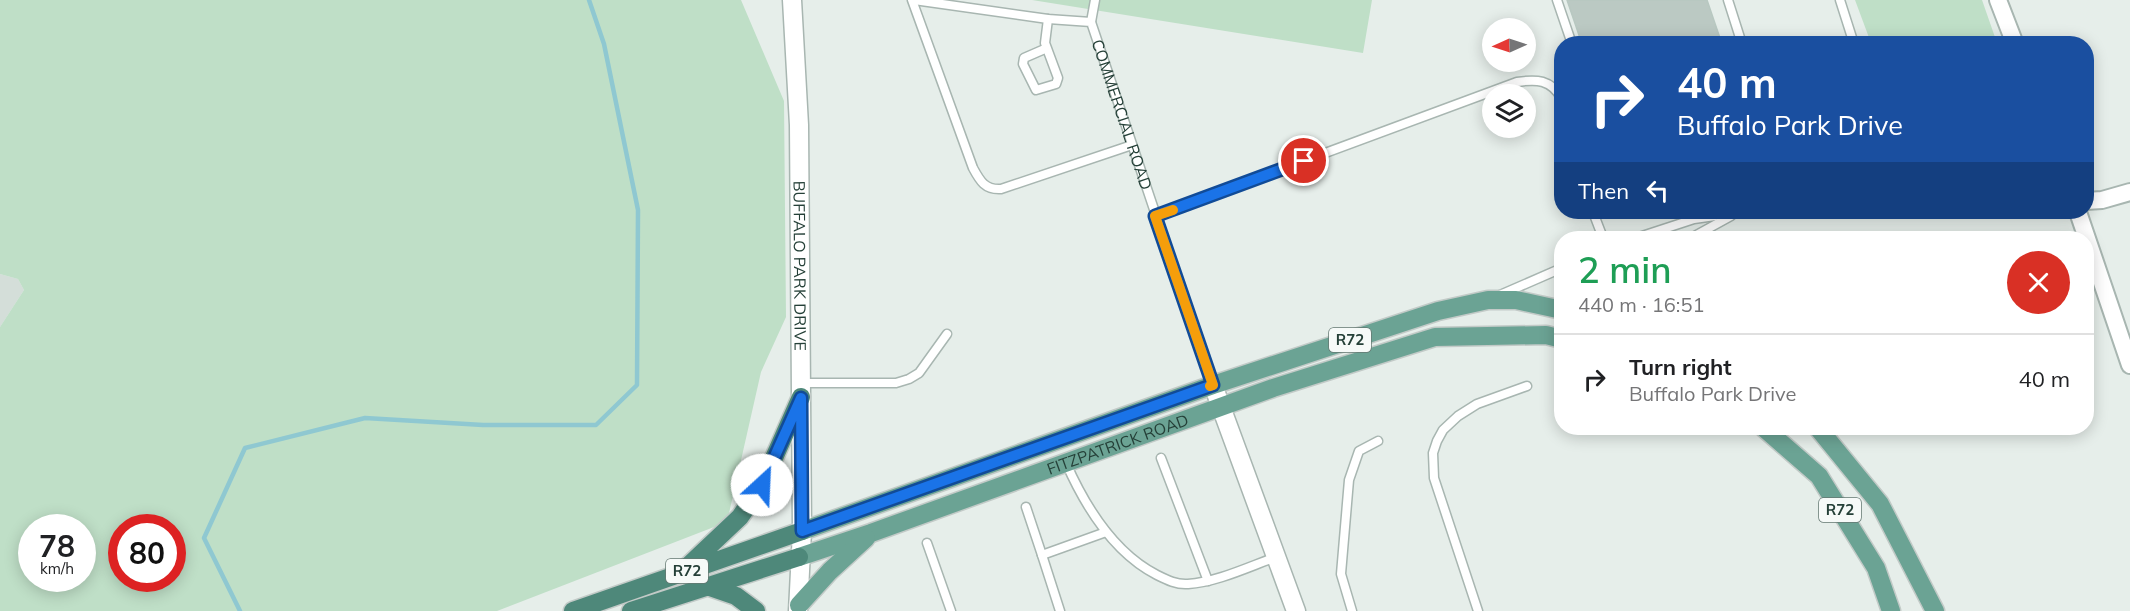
<!DOCTYPE html>
<meta charset="utf-8">
<style>
:root{--surface:#fff;--page:#f6f6f6;--text:#202124;--muted:#757577;--line:#e0e0e0}
body{margin:0;font-family:Mulish,sans-serif;background:var(--page);color:var(--text);height:100vh;display:flex;flex-direction:column;font-size:22px;white-space:nowrap}
*{box-sizing:border-box;margin:0}
p{font-size:20px;color:var(--muted)}
.icon{flex:none;width:33px;height:33px;fill:none;stroke:currentColor;stroke-width:2;stroke-linecap:round;stroke-linejoin:round}
.map{position:relative;flex:1;overflow:hidden}
.panel{position:absolute;left:1554px;top:231px;width:540px;height:204px;display:flex;flex-direction:column;background:var(--surface);border-radius:24px;box-shadow:0 3px 15px #0003}
.panel>*{flex:none}
.banner{position:absolute;left:1554px;top:36px;width:540px;height:183px;border-radius:24px;box-shadow:0 3px 15px #0003;background:#1a4fa0;color:#fff;overflow:hidden}
.needle{width:39px;rotate:267deg}
.fabs{position:absolute;left:1482px;top:18px;display:grid;gap:12px}
.fabs a{display:grid;place-items:center;width:54px;height:54px;border-radius:50%;background:var(--surface);box-shadow:0 3px 15px #0003;font-size:30px}
.speed{position:absolute;left:18px;top:514px;display:flex;gap:12px;font-size:30px;font-weight:700;text-align:center}
.speed>*{display:grid;place-content:center;width:78px;height:78px;border-radius:50%;background:var(--surface);box-shadow:0 3px 15px #0003;line-height:1}
.speed small{font-size:15px;font-weight:400}
.speed .limit{border:9px solid #d22;background:#fff;color:#111}
.pin{position:absolute;display:grid;place-items:center;width:51px;height:51px;color:#fff;margin:-26px;border:3px solid #fff;border-radius:50%;box-shadow:0 2px 6px #0007}
.me{position:absolute;width:66px;margin:-33px;rotate:25deg;stroke-linejoin:round;filter:drop-shadow(0 0 4px #0008)}
.turn{display:flex;align-items:center;gap:21px;height:126px;padding:0 24px;font-size:27px}
.turn .icon{width:78px;height:78px;stroke-width:2.5}
.turn b{display:block;font-size:42px;line-height:51px}
.then{display:flex;align-items:center;height:57px;padding:0 24px;background:#0003;gap:12px;font-size:22px}
.round{display:grid;place-items:center;flex:none;width:63px;height:63px;border-radius:32px;background:var(--page)}
.overview{display:flex;align-items:center;justify-content:space-between;height:102px;padding:0 24px}
h1{font-size:36px;font-weight:600;line-height:45px;color:#1e9e55}
ul{padding:0;list-style:none}
li{display:flex;align-items:center;gap:18px;height:90px;padding:0 24px;border-top:2px solid var(--line)}
li div{flex:1}
li b{display:block;font-size:22px}
li em{font-style:normal}
.map>svg:first-child{display:block}
</style>
<div class="map">
<svg width="2130" height="611" viewBox="0 0 2130 611">
<rect width="100%" height="100%" fill="#e6eeea"/>
<path fill="#d4ded9" d="M0 274 18 279 24 290 0 327Z"/>
<path fill="#bfdfc7" fill-rule="evenodd" d="M0 0H741L784 101 786 317 761 372 727 522 497 611H0V327L24 290 18 279 0 274ZM32 528H82V579H32ZM122 528H172V579H122Z
M1032 0H1372L1363 53Z
M1855 0H1982L1997 43H1871Z"/>
<g fill="none" stroke-linecap="round" stroke-linejoin="round">
<path stroke="#8fc8d1" stroke-width="4.5" d="M240 611 204 538 245 448 365 418 483 425H596L637 385 638 210 604 44 589 0"/>
</g>
<path fill="#bbc9c3" stroke="#b8c8c1" stroke-width="1.5" d="M1567 0H1707L1722 44H1582Z"/>
<g fill="none" stroke-linecap="round" stroke-linejoin="round">
<g stroke="#a8b6b1" stroke-width="11">
<g id="service">
<path d="M912 0 973 168C980 181 985 190 1001 189L1132 145"/>
<path id="s1" d="M914 0 1048 19 1091 22 1213 385"/>
<path d="M1557 0 1572 44"/>
<path d="M1728 0 1742 44"/>
<path d="M1840 0 1854 44"/>
<path d="M1091 22 1095 0"/>
<path d="M1047 48 1024 58 1023 64 1036 90 1056 84 1058 78 1045 43 1048 19"/>
<path d="M1593 212 1603 238"/>
<path d="M1155 216 1517 82C1536 79 1551 79 1562 99"/>
<path d="M1636 238 1694 219 1736 213"/>
<path d="M1691 238 1731 216"/>
<path d="M1500 295 1562 268"/>
<path d="M801 383H896L909 379 919 373 947 334"/>
<path d="M1161 458 1208 581"/>
<path d="M1066 463C1085 506 1114 553 1157 575 1167 580 1177 585 1188 584 1217 582 1248 567 1276 557"/>
<path d="M1026 507 1042 555"/>
<path d="M927 543 951 611"/>
<path d="M1060 611 1042 555 1106 532"/>
<path d="M1352 611 1341 574 1349 480 1359 451 1378 441"/>
<path d="M1478 611 1434 478 1433 453 1437 441 1443 430 1458 416 1477 404 1527 386"/>
</g>
</g>
<g stroke="#a8b6b1" stroke-width="20">
<path id="minor" d="M1998 0 2015 44
M2086 201 2102 200 2130 192
M2078 212 2130 365"/>
</g>
<g stroke="#a8b6b1" stroke-width="21">
<g id="tertiary">
<path id="s2" d="M792 0 799 125 802 531 798 611"/>
<path d="M1213 385 1296 611"/>
</g>
</g>
<g stroke="#c2cac7" stroke-width="21">
<g id="primary">
<path d="M1764 428 1819 476 1876 568 1891 611"/>
<path d="M1818 428 1880 504 1935 611"/>
<path d="M802 531 1213 385 1438 311 1488 300H1516L1562 310"/>
<path id="s3" d="M799 557 871 533 1273 388 1435 337 1546 335 1562 339"/>
<path d="M799 605 830 571 866 538"/>
</g>
</g>
<g stroke="#c2cac7" stroke-width="21">
<path id="trunk" d="M685 569 740 517 762 485 801 397
M707 586 736 596 756 611
M573 611 802 531
M631 611 799 557"/>
</g>
<use href="#service" stroke="#fff" stroke-width="8"/>
<use href="#minor" stroke="#fff" stroke-width="16"/>
<use href="#tertiary" stroke="#fff" stroke-width="18"/>
<use href="#primary" stroke="#6ba394" stroke-width="18"/>
<use href="#trunk" stroke="#4e887a" stroke-width="18"/>
</g>
<g fill="none" stroke-linecap="round" stroke-linejoin="round">
<g stroke="#114b97" stroke-width="15">
<path id="route" d="M762 485 801 398 802 531 1213 385 1155 216 1304 161"/>
</g>
<use href="#route" stroke="#1a73e8" stroke-width="10"/>
<path stroke="#f59e0b" stroke-width="10" d="M1173 210 1155 216 1213 385 1210 386"/>
</g>
<g text-anchor="middle" stroke-width="4.5" stroke-linejoin="round" paint-order="stroke">
<g fill="#f6faf8" stroke="#647872" stroke-width="1.5">
<rect x="1329" y="328" width="42" height="24" rx="4.5"/>
<rect x="1819" y="498" width="42" height="24" rx="4.5"/>
<rect x="666" y="559" width="42" height="24" rx="4.5"/>
</g>
<g font-size="15" font-weight="bold" fill="#254038">
<text x="1350" y="345">R72</text>
<text x="1840" y="515">R72</text>
<text x="687" y="576">R72</text>
</g>
<g font-size="16" fill="#254038" stroke="#f6faf8">
<text dy="6" stroke="none"><textPath href="#s1" startOffset="276">COMMERCIAL ROAD</textPath></text>
<text dy="6" stroke="none"><textPath href="#s2" startOffset="266">BUFFALO PARK DRIVE</textPath></text>
<text dy="6" stroke="none"><textPath href="#s3" startOffset="338">FITZPATRICK ROAD</textPath></text>
</g>
</g>
</svg>
<div class="fabs">
<a><svg class="needle" viewBox="-14 -14 28 28"><path d="M0-13l5 13h-10z" fill="#e53935"/><path d="M0 13l5-13h-10z" fill="#757577"/></svg></a>
<a><svg class="icon" aria-label="layers" viewBox="0 0 24 24"><path d="M12 4l9 5-9 5-9-5zM3 14l9 5 9-5"/></svg></a>
</div>
<div class="speed"><div>78<small>km/h</small></div><div class="limit">80</div></div>
<div class="pin" style="left:1304px;top:161px;background:#d93025"><svg class="icon" aria-label="arrive" viewBox="0 0 24 24"><path d="M6 21V4h12l-3 4 3 4H6"/></svg></div>
<svg class="me" style="left:762px;top:485px" viewBox="-20 -20 40 40"><circle r="19" fill="#fff"/><path d="M0-13L10 11 0 6-10 11z" fill="#1a73e8"/></svg>
<div class="banner">
<div class="turn"><svg class="icon" aria-label="right" viewBox="0 0 24 24"><path d="M7 20v-9h11M14 6l5 5-5 5"/></svg><div><b>40 m</b>Buffalo Park Drive</div></div>
<div class="then">Then<svg class="icon" aria-label="left" viewBox="0 0 24 24"><path d="M17 20v-9H6M10 6l-5 5 5 5"/></svg></div>
</div>
<section class="panel">
<div class="overview"><div><h1>2 min</h1><p>440 m · 16:51</p></div><a class="round" style="background:#d93025;color:#fff"><svg class="icon" aria-label="close" viewBox="0 0 24 24"><path d="M6 6l12 12M18 6L6 18"/></svg></a></div>
<ul>
<li><svg class="icon" aria-label="right" viewBox="0 0 24 24"><path d="M7 20v-9h11M14 6l5 5-5 5"/></svg><div><b>Turn right</b><p>Buffalo Park Drive</p></div><em>40 m</em></li>
</ul>
</section>
</div>
